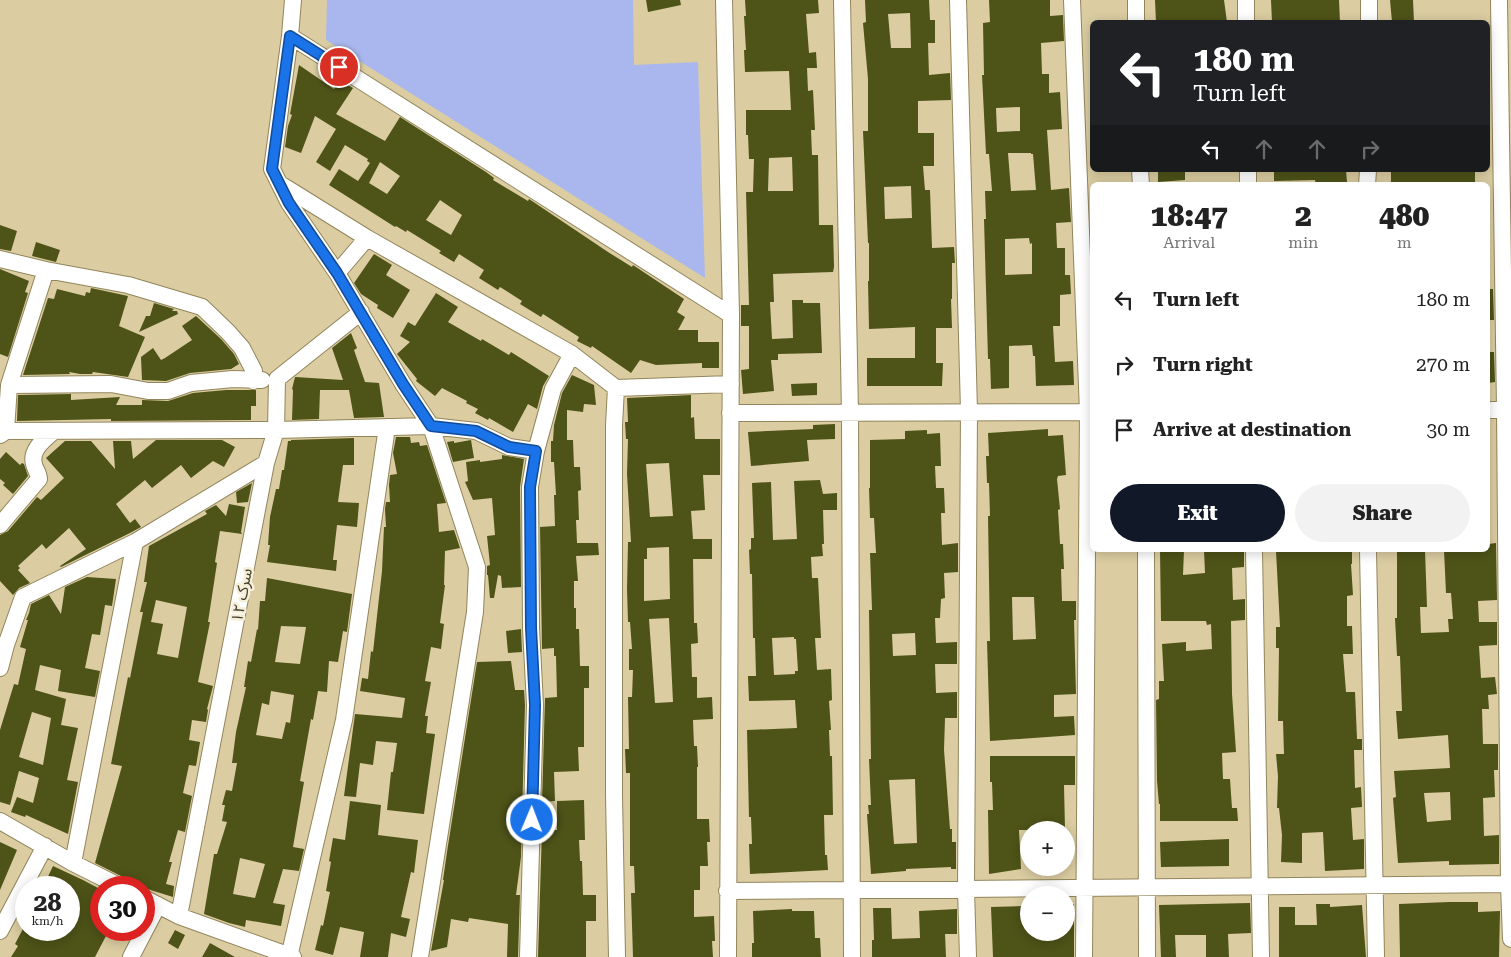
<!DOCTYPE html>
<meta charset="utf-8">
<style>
:root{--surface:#fff;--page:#f2f2f2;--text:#222;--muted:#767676;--accent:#111827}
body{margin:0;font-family:"Roboto Serif","Noto Sans Arabic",serif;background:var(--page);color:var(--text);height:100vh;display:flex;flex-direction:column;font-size:19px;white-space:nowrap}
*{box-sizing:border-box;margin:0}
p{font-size:16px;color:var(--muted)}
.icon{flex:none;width:28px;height:28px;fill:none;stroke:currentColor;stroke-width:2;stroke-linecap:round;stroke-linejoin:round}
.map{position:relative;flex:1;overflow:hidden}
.sheet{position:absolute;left:1090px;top:182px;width:400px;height:370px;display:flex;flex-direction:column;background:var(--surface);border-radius:8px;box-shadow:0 2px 12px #0003}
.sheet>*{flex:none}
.guide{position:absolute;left:1090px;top:20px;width:400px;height:152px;border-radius:8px;box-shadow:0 2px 12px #0003;background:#202124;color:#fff;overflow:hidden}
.buttons{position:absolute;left:1020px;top:821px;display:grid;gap:10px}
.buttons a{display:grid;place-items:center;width:55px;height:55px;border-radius:50%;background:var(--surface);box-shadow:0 2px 12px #0003;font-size:25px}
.speed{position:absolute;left:15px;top:876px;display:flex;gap:10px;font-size:25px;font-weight:700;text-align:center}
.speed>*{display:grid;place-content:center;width:65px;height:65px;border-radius:50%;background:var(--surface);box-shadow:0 2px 12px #0003;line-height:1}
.speed small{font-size:12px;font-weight:400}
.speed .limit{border:8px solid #d22;background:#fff;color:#111}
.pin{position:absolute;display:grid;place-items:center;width:42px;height:42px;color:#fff;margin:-21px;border:2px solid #fff;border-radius:50%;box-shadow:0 1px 5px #0007}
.me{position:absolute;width:55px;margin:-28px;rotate:1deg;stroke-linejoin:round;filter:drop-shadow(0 0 4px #0008)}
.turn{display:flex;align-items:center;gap:18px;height:105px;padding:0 20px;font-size:22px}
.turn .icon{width:65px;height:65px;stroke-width:2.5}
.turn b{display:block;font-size:35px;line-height:42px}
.lanes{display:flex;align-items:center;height:48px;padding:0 20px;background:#0003;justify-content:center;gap:25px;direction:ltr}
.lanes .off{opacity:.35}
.eta{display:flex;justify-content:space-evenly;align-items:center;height:85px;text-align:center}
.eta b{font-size:30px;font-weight:800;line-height:35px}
.action{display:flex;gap:10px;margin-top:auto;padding:10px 20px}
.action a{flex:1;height:58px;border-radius:30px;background:var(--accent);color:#fff;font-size:20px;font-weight:800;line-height:58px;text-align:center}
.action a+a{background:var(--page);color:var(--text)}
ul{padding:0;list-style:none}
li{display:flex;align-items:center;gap:15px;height:65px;padding:0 20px}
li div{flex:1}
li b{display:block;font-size:19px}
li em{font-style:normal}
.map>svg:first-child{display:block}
</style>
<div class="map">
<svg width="1511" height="957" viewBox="0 0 1511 957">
<rect width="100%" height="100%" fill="#dbcda1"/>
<path fill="#a9b7ee" d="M327 0H633L634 65 698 62 705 278 326 40Z"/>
<path fill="#4e5318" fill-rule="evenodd" d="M646 0H680L681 5 648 12Z
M745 0H818L819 13 806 14 809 53 816 52 817 68H807L808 91 813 90 815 130H811L812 155H818L819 225H833L834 267 833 272 773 274 774 302H770L772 339 793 338 792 300H803V303H820L822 353 778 354V360H771L774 391 743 394 741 370 749 369V326H741V305H749L746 192H753L754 159H749L748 135H746V110H791L789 71 745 72 744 50H746L744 16H746ZM792 157 793 191H768L769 158Z
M865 0H929L930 20H935V43H928L929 75 950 73 951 100 918 101V133H934V166H923L925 190H930L932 248 954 247 955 263H952V299H951L952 328H936V363H943L942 386H867V358H915V327L869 329 868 281H869V243H868L863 131H868V79L863 23 866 22ZM910 13 911 48H891L888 14ZM911 186 912 218 885 219 884 187Z
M989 0H1050V16L1063 15 1064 41 1041 43 1042 74H1049V93L1060 92 1062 129 1047 130 1051 190 1069 188 1071 222 1056 223 1057 248H1065V275H1070L1071 294 1060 295V326H1053L1055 362 1073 361 1074 385 1036 386 1035 356H1033L1032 345 1009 346V388L991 389 990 359H988L984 219H986L985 191H992L989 154H986L982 75H984L983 23 990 22ZM1020 107V131L997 132 996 108ZM1008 153H1031V154H1033L1036 190 1011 191ZM1029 238 1030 244 1032 243V274L1005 275V239Z
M1155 0H1224L1227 22H1156Z
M1271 0H1339L1340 22H1272Z
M1390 0H1413L1414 22H1392Z
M299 65 334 89 338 80 353 88 336 114 385 141 400 117 486 172 494 178 493 180 528 201 529 199 608 252 632 267 633 265 684 299 677 312 685 317 678 330H698V342H719V368H702V363L656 365 640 360 631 373 592 346 591 348 577 341 579 337 543 314 541 317 520 304 522 301 500 287 498 290 479 278 484 270 459 254 454 262 439 253 441 251 407 230 406 232 396 226 395 227 329 185 339 169 358 181 370 163 367 161 368 159 345 145 330 171 316 162 336 129 315 116 301 153 285 147 288 126 292 115 290 114ZM380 162 400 176 387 194 369 183ZM440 200 462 215 451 235 426 220Z
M1158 170H1185V180L1158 182Z
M1274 170H1346L1347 182 1330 183 1331 185H1316L1315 180 1274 181Z
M1391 170H1475V185H1391Z
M0 225 17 231 11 251 0 249Z
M36 242 60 250 56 262 32 256Z
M374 254 392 265 386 275 410 290 393 318 377 308 378 305 361 294 354 283Z
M0 269 29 281 25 292 28 293 8 357 0 354Z
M91 288 128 296 119 326 145 337 128 377 93 372 92 374H80L69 372 70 374 23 375 48 298 54 299 57 289 85 296 86 292 90 293Z
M1488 289H1493L1494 320H1488Z
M436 293 458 307 448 322 481 341 482 339 509 355 511 352 549 376 543 386 537 409 528 404 513 432 489 418 488 420 475 413 478 409 466 403 467 401 442 388 435 396 416 381 417 379 397 354 410 342 400 336 408 322 415 326Z
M154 303 174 309 172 311H177L178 314 139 332 146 316H150Z
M196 316 221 339 234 354 239 364 231 369 190 373 166 381 142 380 141 357 153 348 161 360 165 358 192 340 182 326Z
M351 333 357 348 354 350 365 382 379 383 384 417 354 418 349 390H320L319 419 292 420 293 390 292 389 295 377 343 380 332 348Z
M1488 352H1494L1495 382 1488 383Z
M572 375 594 385 596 405 584 404 583 412 567 410V440H573L574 467H580L581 490 578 491 579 520H576L577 543H598L599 555 576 556 578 581H574V608H576V629H579L580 666H589V688H584V747H578L579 771 554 772 555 801 542 802 545 698 557 697 556 656H554V648L542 649 540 527 555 526 554 495H556L554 462H551V441H553L554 425 562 393Z
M817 383V395L792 396 791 384Z
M226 390H256V406H251V420L111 421V419L17 421 18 395 71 394V400L120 397 116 405H142V400L168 401 193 393Z
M691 395V418L694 417 695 439H720V475H703L705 510 691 511 693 539H712V559H693L694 623H697L698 643 691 644 692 677H697V698L712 697 713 719 693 720 694 746H697L698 767H697V819H709L710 842H707L708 866H700V890H694V917L714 916 715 941H712L713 957H633L631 893H635L634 866H630V773H626L625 749H629L628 697H632L633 670H629V649H632L630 622H628L627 589 628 542H631L627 474 628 439H626L625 422H628L627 398ZM669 463 673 516 650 517 646 464ZM669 547 670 599 644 601V559H647V548ZM669 618 673 702 655 703 649 619Z
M835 424V439L807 440 809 461 751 466 748 432 813 429V425Z
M1048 429V436L1063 435 1066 475 1058 476 1057 479 1060 509 1058 510 1060 544H1063L1064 569H1061L1062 601H1076V620H1074L1076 694 1054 695V717L1074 716 1075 735 990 741 987 641H990L988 516H990L989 483H987L986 456H989L988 433ZM1012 597H1034L1036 639 1013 640Z
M927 430V434L940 433 941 466H935L936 488H944L945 513H941L942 545 958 543V572L944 573 945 598 941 599 940 618H935L936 643 957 642V664H935L936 693 957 692V718H945L944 750 950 829H952V842H956V869H951V867L906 869V871L871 874 867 814H869L868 805H871L869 759H871L869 610H872L870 553H876L874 518H870L869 488H870V440L905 439V431ZM915 633 916 655 893 656 892 634ZM915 779 917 843 894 844 889 780Z
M396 437H410L411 443 419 442 420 446 427 445 446 503 437 504 439 532 454 530 460 548 445 551 444 585H445L440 623 444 624 441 649 431 647 425 681 431 682 425 716H428L426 733 435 734 424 814 387 810 391 772H393L397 743 376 741 373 765 360 763 356 797 344 796 355 714 402 718 405 698 360 691 362 678 368 679 371 651 373 652 382 571 384 527H386L385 509 386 502H390L389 485 390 475 397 474 393 453Z
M354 438V465H343L338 502 359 503 357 527 337 525 333 560H337L336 571 267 562 270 545H268L270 517 276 489H279L282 470H284L288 441H291V440Z
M156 440H222L235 447 224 467 213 461 191 478 181 465 152 488 145 480 116 504 130 523 135 519 141 527 130 533 61 567 60 566 86 549 69 528 46 549 42 544 18 566 20 568 18 570 30 583 19 588 13 595 0 581V535L8 531 37 497 41 500 64 478 46 458 65 441H91L115 469 113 441H131L133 459Z
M471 440 474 458 453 462 447 442 454 441V443Z
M6 452 20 465 22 463 24 464 28 476 13 494 3 485 5 483 0 479V459Z
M502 455 524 459 520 487 521 587 502 588 501 576 498 575 494 598H490L488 575H487V566L490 565 487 536 495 535 492 498 473 500 465 482 468 481 466 462 480 460V462L502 459Z
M820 480 823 494 837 493V510H823L824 544H822L823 556 811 557 812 578H818L821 638H815L817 670 831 669 832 700 829 701 831 730H829L830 756H832L833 815H824L825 855H827L828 870 750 874 749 844H752L751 817H749L747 730 797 728 795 700 749 701 748 676H756L755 638H753L752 574H750L749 550 751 549V538H754L752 483 771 482 773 540 797 539 794 481ZM794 637V639H796L798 671H795V674L774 675 772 638Z
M252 483 248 502 237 503 236 492Z
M229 504 245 507 241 532 242 534 220 531 215 562 217 563 208 622H210L198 682 213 686 207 709 208 710 206 722 192 720 189 740 200 742 196 766 189 765 183 793 192 796 185 832 178 830 169 862H172L166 884 174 886 173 897 144 888 136 887 137 884 95 863 122 766 111 764 128 677 130 678 143 612H140L147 582H144L149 546 207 514 205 511 216 505 226 516ZM156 600 187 607 178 658 157 654 163 624 151 622Z
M1496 543 1497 600 1478 601 1479 622H1497V645L1479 646 1481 678 1495 677 1497 694 1488 695 1489 709H1482L1483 744H1498V770H1494L1495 797 1483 798 1484 836 1499 835V864L1449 865V861L1398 863 1393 798 1396 797 1394 771 1450 768 1448 735 1398 739 1396 711H1402L1400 656H1397L1395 618H1397V550H1425L1427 607H1420L1421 633 1449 632 1448 619H1453L1451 593H1446L1444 550H1488V544ZM1450 792 1451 820 1427 822 1424 793Z
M1160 550H1184L1183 575 1205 573 1204 550H1244V567L1232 568 1233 600 1245 599V620L1231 621 1232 694 1236 752 1222 753 1223 779H1230L1232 808H1237L1238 821H1160V804H1159L1157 781 1156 700 1159 699V681H1164L1162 644 1186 642V651L1212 649 1211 624 1207 625 1206 621H1161Z
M1352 550V564H1351L1353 595 1347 596V626H1352L1353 654H1343L1346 692H1355L1357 739H1362V750H1354L1355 788 1361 787 1362 807 1351 808 1353 840 1364 839V869L1325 871 1323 832 1302 833V863L1281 862 1282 835 1279 808H1277L1278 776 1276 754H1284L1283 721H1278L1279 648H1276V627H1280L1276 551Z
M87 577 116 579 112 606 105 605 100 635 92 634 85 668 100 671 95 697 58 691 61 670 40 665 35 690 66 699 61 725 78 728 67 780 78 782 68 834 26 815 25 817 11 812 17 797 33 803 39 778 19 771 10 805 0 802V730L14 684 18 685 26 649 20 647 28 620H26L29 613 31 604 49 595 61 614 65 587ZM32 712 51 718 43 765 19 757Z
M267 578 352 594 347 632 343 631 338 662 329 661 327 692 318 691 313 720 311 719 300 781 304 782 293 847 304 849 299 871 283 869 273 903 285 905 281 926 246 920 245 927 229 923 204 914 214 854H217L227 822 222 821 225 805H222L226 790 232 791 237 763H232L236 732 246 687H244L248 661 251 662 257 629 258 630 260 601H265ZM281 626 306 627 300 664 275 662ZM271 691 294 695 290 723 286 722 282 739 256 735 262 703 269 705ZM240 858 265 864 255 898 233 894Z
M521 629 522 652 508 653 506 631Z
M511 661 515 690H524L525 705 521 857 516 895H520L518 957H507L508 924 469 918 468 922 451 919 447 947 431 951 444 880H443L447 852 477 662Z
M990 756H1075V785H1064L1065 830H1019L1021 869 989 874 988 810H993L992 782H990Z
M584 800 585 840H579L580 861H582L583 895H596V921H586V957H538L542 830H557V801Z
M350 801 381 805 378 835 418 840 414 873 411 872 401 917 410 919 406 937 391 933 388 957H360L364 932 340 927 333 955 315 950 321 925 323 926 330 892 326 891 331 862 329 861 333 838 345 840Z
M1229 839V866L1161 867 1160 842Z
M0 842 17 850 0 890Z
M53 866 83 880 98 888 96 892 101 894V930L107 934 95 957H11L18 946 15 944 25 925 26 930H33L49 939 53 930H69V888H55L45 883Z
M1449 902H1478V912L1500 911 1499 957H1400L1399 904Z
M1250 903 1251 933 1228 934 1229 957H1206V935H1175L1176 957H1161L1159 905Z
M1066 904H1074V957H993L991 907 1029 906V932H1066Z
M1316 904H1330V907L1362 905 1366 957H1279V907H1295V925H1317Z
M873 908H891L892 939 920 938 919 911 957 909V934H945L946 957H872V940H874Z
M792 909V911H814L815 938H820L821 957H752V943H754L753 911Z
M175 930 185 935 178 949 168 943Z
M210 943 235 957H202Z"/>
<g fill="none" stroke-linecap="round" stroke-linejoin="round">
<g stroke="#92855b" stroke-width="18">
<path id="street" d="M293 0 290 36 272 169 289 203 337 273 403 384 431 426 477 567 475 612 420 957
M724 0 731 315 728 957
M842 0 850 413 852 957
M958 0 969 411 966 889 968 957
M1072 0 1088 412 1084 957
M1136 0V22
M1246 0V22
M1499 0 1505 410 1509 884 1511 939
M1369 22V0
M290 36 731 315
M1140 170 1141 185
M1248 170V185
M280 184 367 238
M1367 185 1368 170
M0 259 46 270
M337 273 367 238 572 354 616 388 731 384
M9 385 46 270 128 285 202 307 228 332 242 348 254 371 253 381
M616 388 614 425V795L617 957
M1488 410 1511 409
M730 413 1092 412
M6 431 9 385 111 384 148 391H168L191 383 233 379 262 380
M0 435 6 431 276 430 431 426 476 431 509 447 536 451
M0 525 39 479C39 473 35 470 34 464 30 450 44 440 54 431
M1146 550 1147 957
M1254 550 1261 957
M1368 550 1376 957
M0 668 6 645 23 597 135 542 266 463
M0 821 73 863 123 888
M73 863 135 542
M727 891 1511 884
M144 898 179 916 293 957
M179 916 266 463 276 430 277 379 361 312
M0 931 45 846
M131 957 158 905
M289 957 344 720 387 427
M528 957 535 705 531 628 530 487 536 451 553 389 572 354"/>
</g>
<use href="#street" stroke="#fff" stroke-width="16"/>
</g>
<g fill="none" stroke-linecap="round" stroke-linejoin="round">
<g stroke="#114b97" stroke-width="12">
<path id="route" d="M339 67 290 36 272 169 289 203 337 273 403 384 431 426 476 431 509 447 536 451 530 487 531 628 535 705 532 820"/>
</g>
<use href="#route" stroke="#1a73e8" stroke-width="9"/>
</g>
<g text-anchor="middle" stroke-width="5" stroke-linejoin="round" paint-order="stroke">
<g font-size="16" fill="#423d2a" stroke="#f5eed8">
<text transform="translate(241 595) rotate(-79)" y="6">سرک ۱۲</text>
</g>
</g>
</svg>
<div class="buttons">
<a>+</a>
<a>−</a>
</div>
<div class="speed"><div>28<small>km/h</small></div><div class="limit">30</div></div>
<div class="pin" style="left:339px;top:67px;background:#d93025"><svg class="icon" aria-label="arrive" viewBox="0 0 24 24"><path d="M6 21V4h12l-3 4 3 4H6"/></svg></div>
<svg class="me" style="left:532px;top:820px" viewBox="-20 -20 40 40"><circle r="17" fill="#1a73e8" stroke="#fff" stroke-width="3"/><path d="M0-11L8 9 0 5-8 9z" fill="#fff"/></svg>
<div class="guide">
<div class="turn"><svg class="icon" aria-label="left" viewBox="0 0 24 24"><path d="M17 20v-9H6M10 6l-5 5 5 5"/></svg><div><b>180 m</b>Turn left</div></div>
<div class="lanes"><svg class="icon" aria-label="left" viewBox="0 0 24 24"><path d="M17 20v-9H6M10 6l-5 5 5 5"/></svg><svg class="icon off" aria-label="ahead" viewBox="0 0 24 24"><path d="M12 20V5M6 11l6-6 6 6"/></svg><svg class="icon off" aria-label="ahead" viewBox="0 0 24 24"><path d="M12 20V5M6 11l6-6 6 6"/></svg><svg class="icon off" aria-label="right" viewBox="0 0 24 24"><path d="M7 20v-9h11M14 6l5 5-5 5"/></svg></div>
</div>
<section class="sheet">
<div class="eta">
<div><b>18:47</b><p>Arrival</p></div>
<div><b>2</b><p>min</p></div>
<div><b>480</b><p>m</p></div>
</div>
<ul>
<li><svg class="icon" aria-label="left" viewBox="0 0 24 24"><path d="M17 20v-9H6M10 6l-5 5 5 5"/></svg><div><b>Turn left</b></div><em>180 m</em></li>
<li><svg class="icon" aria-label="right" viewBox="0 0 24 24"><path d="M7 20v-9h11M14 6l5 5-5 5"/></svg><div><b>Turn right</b></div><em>270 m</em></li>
<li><svg class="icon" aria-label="arrive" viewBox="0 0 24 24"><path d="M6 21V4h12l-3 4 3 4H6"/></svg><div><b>Arrive at destination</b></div><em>30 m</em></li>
</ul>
<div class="action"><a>Exit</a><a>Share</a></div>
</section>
</div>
